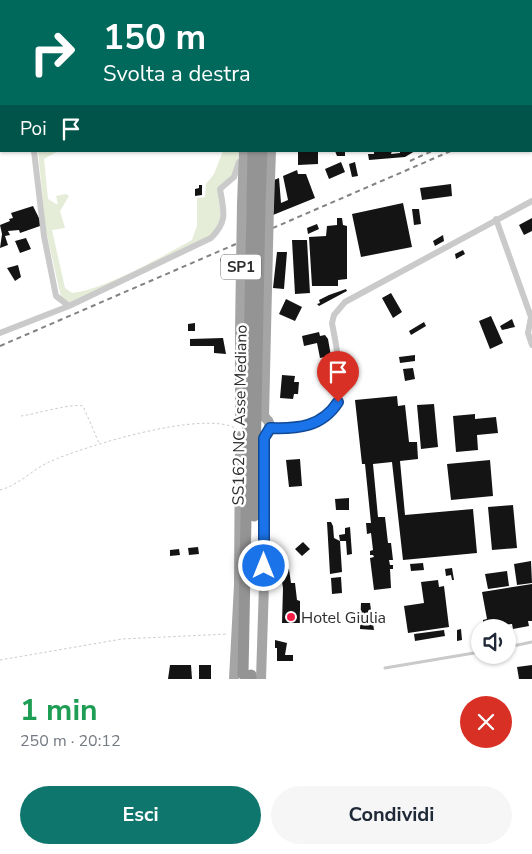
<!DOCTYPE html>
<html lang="it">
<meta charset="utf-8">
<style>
:root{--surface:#fff;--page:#f6f6f7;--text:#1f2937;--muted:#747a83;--accent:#0f766e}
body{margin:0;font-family:"Nunito Sans",sans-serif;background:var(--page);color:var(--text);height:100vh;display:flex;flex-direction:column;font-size:19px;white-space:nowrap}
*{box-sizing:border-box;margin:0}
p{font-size:16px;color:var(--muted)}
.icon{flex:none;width:28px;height:28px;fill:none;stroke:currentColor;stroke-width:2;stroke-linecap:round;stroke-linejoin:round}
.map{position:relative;height:679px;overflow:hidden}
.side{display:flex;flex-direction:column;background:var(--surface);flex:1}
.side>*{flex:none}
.guide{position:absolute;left:0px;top:0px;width:532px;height:152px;box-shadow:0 1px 4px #0004;background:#00695c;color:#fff;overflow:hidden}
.buttons{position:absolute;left:471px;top:619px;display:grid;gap:10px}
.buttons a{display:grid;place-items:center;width:45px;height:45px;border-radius:50%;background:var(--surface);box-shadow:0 1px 4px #0004;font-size:25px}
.pin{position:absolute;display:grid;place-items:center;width:42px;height:42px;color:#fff;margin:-51px -21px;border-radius:50% 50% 50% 0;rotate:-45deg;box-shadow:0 0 5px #0007}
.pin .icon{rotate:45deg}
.me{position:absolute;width:55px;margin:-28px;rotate:0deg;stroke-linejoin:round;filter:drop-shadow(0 0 4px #0008)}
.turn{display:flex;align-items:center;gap:18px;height:105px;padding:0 20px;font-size:22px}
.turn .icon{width:65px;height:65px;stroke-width:2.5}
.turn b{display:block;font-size:35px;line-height:42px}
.then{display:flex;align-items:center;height:48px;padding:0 20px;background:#0003;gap:10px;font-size:19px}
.round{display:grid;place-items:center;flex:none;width:52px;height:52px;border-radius:26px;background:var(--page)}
.summary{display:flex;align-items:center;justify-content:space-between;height:85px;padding:0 20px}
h1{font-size:30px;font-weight:700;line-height:38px;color:#1e9e55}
.action{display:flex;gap:10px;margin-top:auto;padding:10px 20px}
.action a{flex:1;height:58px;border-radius:30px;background:var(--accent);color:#fff;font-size:20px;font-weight:700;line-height:58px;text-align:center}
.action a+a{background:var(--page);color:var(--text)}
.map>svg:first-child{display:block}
</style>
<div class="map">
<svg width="532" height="679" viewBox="0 0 532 679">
<rect width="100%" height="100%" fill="#fff"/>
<path fill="#e5ecd8" d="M38 151H58L44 159 48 199 56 204H58L56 196 66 194 69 196 60 211 65 228 52 230 65 288 72 293C104 290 163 256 192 240L197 226V198L205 197 206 184 214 174 223 151H239L237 171 223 184 221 223 211 235 71 304 61 297 46 231Z"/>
<path fill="#141414" d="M298 151H318V164L298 165Z
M335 151H345V156H337Z
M374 151H392L391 154 400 153V151H415L405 157 369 160 368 154H374Z
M341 162 345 172 329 179 325 169Z
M355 162 358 176 352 177 349 164Z
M297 170 298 174H306L315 198 273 215 274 180 279 178 281 203 288 200 283 176Z
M451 184 452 196 422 200 420 188Z
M199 185H202V195L195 196V189L199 188Z
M403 203 412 247 361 257 352 214Z
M33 206 40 220V226L20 233 19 230 8 231 10 235 5 236 8 245 0 248 2 234 0 225 10 221 9 219 13 218 11 213Z
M412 209H419L421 224 414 225Z
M337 218H342L343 225 347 226V279L338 280V286H312L309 237 326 236 327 226 337 225Z
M532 218V231L524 235 519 225Z
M317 224 319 229 308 234 307 228Z
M443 235 444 241 435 246 433 241Z
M26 238 31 249 20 253 15 241Z
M292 240H307L310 293 295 294Z
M463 250 465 254 456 259 455 254Z
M277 252H287L284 289 273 288Z
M220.5 260a4.5 4.5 0 1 1 9 0a4.5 4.5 0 1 1-9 0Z
M18 265 21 277 15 281 7 268Z
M346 289 347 291 319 306 317 304 320 303 319 300 329 295Z
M391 293 402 312 393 318 382 298Z
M286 299 302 307 295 321 279 314Z
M491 316 503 343 490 349 479 321Z
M512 319 515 327 502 330 500 326Z
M424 322 426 326 411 335 409 331Z
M195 323V331H188V324Z
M319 332 320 336 325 335 328 339 331 356 320 358 317 343 304 346 302 336Z
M223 338 226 354 214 353V346H190V339Z
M415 355V361L400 363 399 357Z
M413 368 415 379 405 381 403 369Z
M282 375 295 376 294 382H299L298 394H294L293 399 280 398Z
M397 396 398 406 405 405 409 442H417L418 459 400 461 405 515 473 509 477 553 403 560 392 462 373 464 378 517H385L388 543H391L393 560H389L390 565H393V569H390L391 588 374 590 370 558 374 557 373 555H370V551L373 550 371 533 367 534 366 523H371L365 464H362L355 400Z
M434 404 438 447 421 449 417 405Z
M475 414V419L496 417 498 433 477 435 478 450 456 452 453 416Z
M300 459 302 486 289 487 286 460Z
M490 460 493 496 451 500 447 464Z
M349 498V510H336L335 499Z
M513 505 517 548 492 550 488 507Z
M327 522H331L333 526 334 538 340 541 342 572 330 574Z
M350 527 352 554 347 555 346 541H340L339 535 345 534V528Z
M303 542 310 549 302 556 295 549Z
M198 547 199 554 189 555 188 548Z
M179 549 180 555 170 556V550Z
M531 561 532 583 517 585 514 564Z
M423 563 424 570 411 571 410 564Z
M452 568 454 580H452L451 575 446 576 445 569Z
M289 569 291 583H295L297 600 300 601V623H282L283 588 280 570Z
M507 571 509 586 488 589 485 574Z
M341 577 342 593 332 594 331 578Z
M438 580 439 587 444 586 449 627 408 633 404 606 424 603 421 582Z
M532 584V621H528L529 626 513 629 512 624 501 625 502 628 487 627V622L483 623V620L487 619 482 592Z
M361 603H370L374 630 360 629Z
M461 629 462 640 457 641V630Z
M444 630 445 636 415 641 414 634Z
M275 640 287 643 285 655H293V661H277V648H275Z
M170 665H191L192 679H168Z
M199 665H211V679H199Z
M532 665V679H519L517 667Z"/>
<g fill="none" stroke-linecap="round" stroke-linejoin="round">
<path stroke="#cacaca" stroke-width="1" stroke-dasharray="2.5 2.5" stroke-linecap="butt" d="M21 416C36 414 72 403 83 406L99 443
M0 490C19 485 32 470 49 462 85 446 205 409 237 429
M0 660 122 639 228 634"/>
<path stroke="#cacaca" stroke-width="3" d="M508 647 532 642
M385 668 480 652"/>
<path stroke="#cacaca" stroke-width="6" d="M461 0V1
M504 0V1
M531 42H532
M34 151 44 236 56 296 69 306
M496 219 531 317
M532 319 531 317 528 333 532 345
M0 333 69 306 211 238C228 221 224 212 220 189L234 177 239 162
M270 428C355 431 344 387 332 323L334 315 345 302 532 201"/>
<path stroke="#a5a5a5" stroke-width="10" d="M248 0V1
M277 1V0
M242 204 244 151
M269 206 271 151
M240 330V419
M261 415C273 421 273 434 261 439
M264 417 266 330
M234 679 239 585 240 436
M261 679 264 584V438"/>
<path stroke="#949494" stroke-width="11" d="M257 1V0
M268 1V0
M252 204 253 151
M260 205 262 151
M251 679V675"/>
<path stroke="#828282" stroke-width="2" stroke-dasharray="5 4" stroke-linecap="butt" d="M531 107H532
M531 116H532
M410 161 432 151
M0 346 451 151"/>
<path stroke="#a5a5a5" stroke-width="10" d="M240 330 242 204
M266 330 269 206"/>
<path stroke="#949494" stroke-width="11" d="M254 516 260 205
M243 674 252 204"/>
</g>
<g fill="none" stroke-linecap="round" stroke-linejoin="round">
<g stroke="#114b97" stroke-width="12">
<path id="route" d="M264 566V438L270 428C298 429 322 427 338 402"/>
</g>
<use href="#route" stroke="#1a73e8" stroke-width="9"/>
</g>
<circle fill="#f71c46" stroke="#fff" stroke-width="2" cx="291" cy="617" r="5"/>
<g text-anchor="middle" stroke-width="5" stroke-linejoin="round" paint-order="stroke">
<rect fill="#fff" stroke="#6c6c6c" stroke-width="1" x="221" y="254.5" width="40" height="25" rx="4"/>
<g font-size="15" font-weight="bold" fill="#2d2d2d">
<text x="241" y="272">SP1</text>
</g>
<g font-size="16" fill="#2d2d2d" stroke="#fff">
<text transform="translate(239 415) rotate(-89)" y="6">SS162 NC Asse Mediano</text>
</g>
<g font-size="16" fill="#2d2d2d" stroke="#fff" text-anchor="start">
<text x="301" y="623">Hotel Giulia</text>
</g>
</g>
</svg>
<div class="buttons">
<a><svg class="icon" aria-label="sound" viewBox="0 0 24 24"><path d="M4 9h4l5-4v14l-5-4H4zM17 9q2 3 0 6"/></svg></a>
</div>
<div class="pin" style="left:338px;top:402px;background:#d93025"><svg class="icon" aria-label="arrive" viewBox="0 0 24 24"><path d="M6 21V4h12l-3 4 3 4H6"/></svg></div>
<svg class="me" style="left:264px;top:566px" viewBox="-20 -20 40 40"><circle r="17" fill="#1a73e8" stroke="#fff" stroke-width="3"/><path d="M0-11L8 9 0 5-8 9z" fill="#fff"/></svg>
<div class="guide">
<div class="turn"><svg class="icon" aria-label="right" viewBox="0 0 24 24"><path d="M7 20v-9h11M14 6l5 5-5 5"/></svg><div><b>150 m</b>Svolta a destra</div></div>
<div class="then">Poi<svg class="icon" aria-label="arrive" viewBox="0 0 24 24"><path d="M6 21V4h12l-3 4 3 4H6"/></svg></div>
</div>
</div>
<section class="side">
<div class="summary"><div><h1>1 min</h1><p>250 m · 20:12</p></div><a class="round" style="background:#d93025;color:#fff"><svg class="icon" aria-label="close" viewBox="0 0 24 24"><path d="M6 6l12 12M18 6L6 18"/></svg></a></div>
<div class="action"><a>Esci</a><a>Condividi</a></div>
</section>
